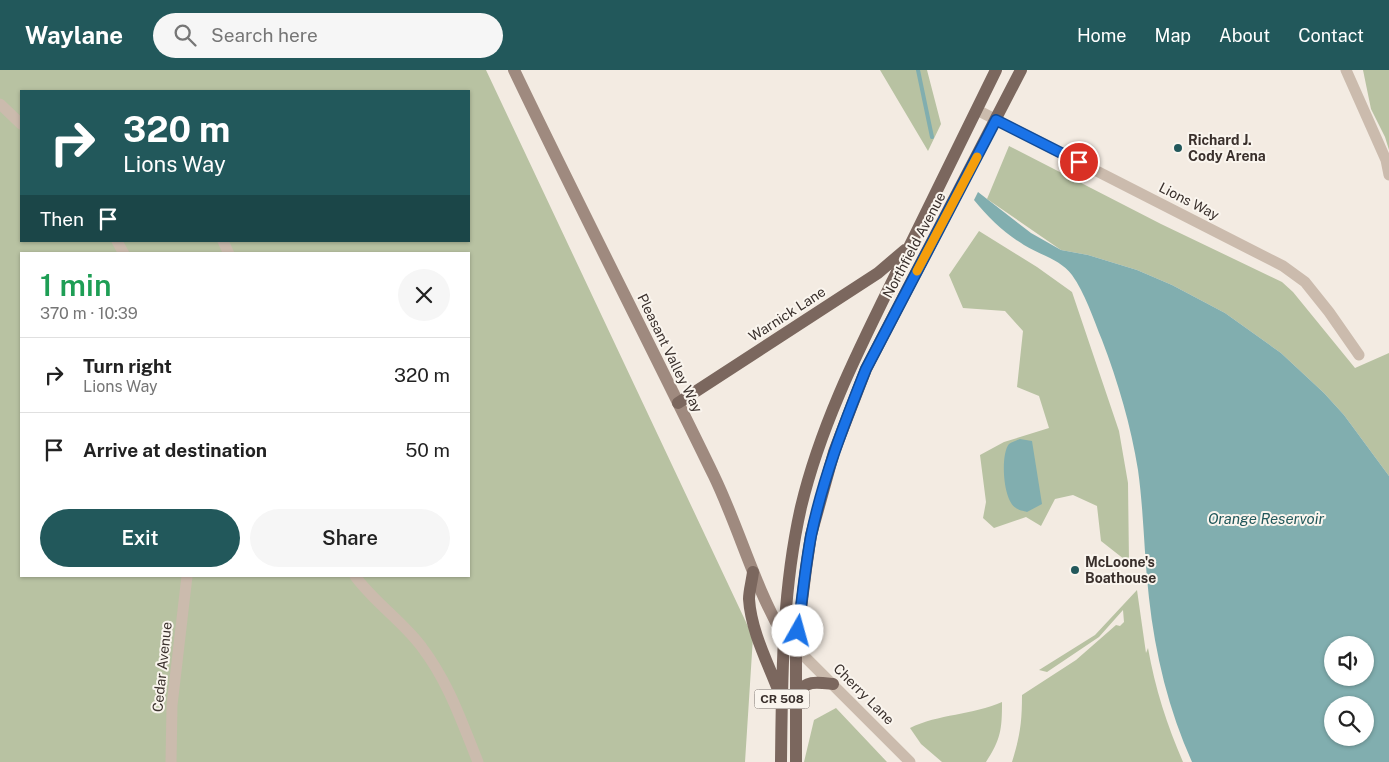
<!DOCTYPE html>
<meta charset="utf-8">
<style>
:root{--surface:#fff;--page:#f6f6f6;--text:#222;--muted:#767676;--line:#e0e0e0;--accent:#22585b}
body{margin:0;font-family:"Public Sans",sans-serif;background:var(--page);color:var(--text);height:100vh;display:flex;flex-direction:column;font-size:19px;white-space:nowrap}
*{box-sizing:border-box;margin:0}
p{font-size:16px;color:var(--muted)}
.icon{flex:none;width:28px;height:28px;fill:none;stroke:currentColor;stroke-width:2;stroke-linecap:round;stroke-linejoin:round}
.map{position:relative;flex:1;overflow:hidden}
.panel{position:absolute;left:20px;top:182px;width:450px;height:325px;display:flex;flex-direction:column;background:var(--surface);border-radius:0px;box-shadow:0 1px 4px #0004}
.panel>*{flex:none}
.hud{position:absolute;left:20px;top:20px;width:450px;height:152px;border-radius:0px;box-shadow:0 1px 4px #0004;background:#22585b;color:#fff;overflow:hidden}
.controls{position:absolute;left:1324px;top:566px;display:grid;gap:10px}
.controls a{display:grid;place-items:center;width:50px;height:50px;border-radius:50%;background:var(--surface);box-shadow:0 1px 4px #0004;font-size:25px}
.pin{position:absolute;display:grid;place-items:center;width:42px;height:42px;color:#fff;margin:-21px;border:2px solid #fff;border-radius:50%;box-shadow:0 1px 5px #0007}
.me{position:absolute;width:55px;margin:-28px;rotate:7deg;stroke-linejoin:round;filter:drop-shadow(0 0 4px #0008)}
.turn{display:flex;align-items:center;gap:18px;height:105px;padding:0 20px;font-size:22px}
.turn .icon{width:65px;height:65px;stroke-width:2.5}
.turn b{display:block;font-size:35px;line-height:42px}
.then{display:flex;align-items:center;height:48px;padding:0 20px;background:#0003;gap:10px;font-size:19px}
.round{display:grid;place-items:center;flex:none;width:52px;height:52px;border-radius:26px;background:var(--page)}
.summary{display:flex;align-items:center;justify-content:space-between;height:85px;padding:0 20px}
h1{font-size:30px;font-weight:600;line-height:38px;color:#1e9e55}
.cta{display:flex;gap:10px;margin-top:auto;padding:10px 20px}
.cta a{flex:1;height:58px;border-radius:30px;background:var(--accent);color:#fff;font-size:20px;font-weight:600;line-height:58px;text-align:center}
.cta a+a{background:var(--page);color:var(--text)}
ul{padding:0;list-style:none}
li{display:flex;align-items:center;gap:15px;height:75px;padding:0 20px;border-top:1px solid var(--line)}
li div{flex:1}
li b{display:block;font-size:19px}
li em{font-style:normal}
header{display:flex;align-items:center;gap:30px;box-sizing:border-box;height:70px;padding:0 25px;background:var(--accent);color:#fff}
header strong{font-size:24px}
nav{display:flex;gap:28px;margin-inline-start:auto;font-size:18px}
.search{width:350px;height:45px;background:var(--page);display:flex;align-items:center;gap:12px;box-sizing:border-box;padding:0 18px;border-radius:28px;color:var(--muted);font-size:19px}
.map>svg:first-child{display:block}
</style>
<header>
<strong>Waylane</strong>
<div class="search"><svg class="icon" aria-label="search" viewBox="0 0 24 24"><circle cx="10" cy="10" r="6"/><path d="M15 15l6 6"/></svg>Search here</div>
<nav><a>Home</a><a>Map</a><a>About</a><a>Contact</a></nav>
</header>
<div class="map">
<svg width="1389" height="692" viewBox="0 0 1389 692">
<rect width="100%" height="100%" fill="#f3ebe2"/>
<path fill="#b8c2a2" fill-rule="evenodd" d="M0 0H486L753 567 745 692H0ZM21 21H469V171H21ZM21 184H469V506H21Z
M880 0H927L941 54 928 81Z
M1363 0H1389V80L1385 67 1371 39Z
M1009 76 1161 154 1282 212 1293 222 1355 298 1389 283V406L1344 345 1324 323 1281 283 1225 243 1172 215 1137 200 1088 185 1061 180 987 129Z
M979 161 1037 197 1072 222 1119 361 1128 413 1129 493 1101 471 1097 436 1073 425 1055 429 1041 456 1026 447 994 458 983 448 986 432 980 385 1004 372 1049 358 1039 326 1017 317 1023 261 1005 241 963 238 949 205Z
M1137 520 1146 583 1148 578C1155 618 1167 655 1183 692H1012C1020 666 1022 653 1022 625L1076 590 1116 555 1120 556 1124 552 1123 540 1099 567 1047 602 1039 600 1095 565Z
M1002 632C1002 659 1001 669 986 692H942L921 674 910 658C938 644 973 645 1002 632Z
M836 638 887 692H804L814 650Z"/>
<path fill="#81aeaf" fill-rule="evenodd" d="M978 122 1031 163 1061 180 1088 185 1137 200 1172 215 1225 243 1281 283 1324 323 1344 345 1389 406V692H1192C1169 641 1155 584 1149 528 1144 486 1144 443 1138 400 1131 356 1118 312 1102 270 1093 248 1085 223 1072 205 1060 189 1040 185 1024 175 1004 163 989 148 974 130ZM1332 575H1365V608H1332ZM1332 635H1365V668H1332Z
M1020 369 1032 371 1042 434 1027 442C1024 441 1018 440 1016 438 1003 431 1000 385 1009 374 1012 372 1017 370 1020 369Z"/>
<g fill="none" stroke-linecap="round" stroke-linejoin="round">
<path stroke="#81aeaf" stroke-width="4" d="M918 0 932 67"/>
<path stroke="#cbbbad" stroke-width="11" d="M1346 0 1386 90 1389 105
M0 34 21 54
M977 40 1283 196 1305 212 1329 242 1359 285
M117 171 124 184
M223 171 229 184
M355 506C374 532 401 550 421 576 449 613 461 650 478 692
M796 578 910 692
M171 692 172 635 187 506"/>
<path stroke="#9f8a7f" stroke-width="12" d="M514 0C579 136 648 270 714 406 739 458 754 515 783 565L787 570"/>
<path stroke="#7b675e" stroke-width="12" d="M678 333 878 203 905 180
M753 502C752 511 749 521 749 529 751 561 768 593 779 622
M796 623C808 610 816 612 833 614
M781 692C782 606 782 521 801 437 820 357 857 283 893 210 928 140 962 70 996 0
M796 692V578L806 499 811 465 834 382 866 299 1021 0"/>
</g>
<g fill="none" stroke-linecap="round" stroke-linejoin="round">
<g stroke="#114b97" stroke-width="12">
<path id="route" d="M798 561C802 530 805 498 811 466 823 408 844 354 866 299L996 50 1079 92"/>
</g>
<use href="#route" stroke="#1a73e8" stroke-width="9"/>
<path stroke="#f59e0b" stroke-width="9" d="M917 201 977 87"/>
</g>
<g fill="#22585b" stroke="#faf5ee" stroke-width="2">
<circle cx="1178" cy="78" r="5"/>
<circle cx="1075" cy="500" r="5"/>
</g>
<g text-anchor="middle" stroke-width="4" stroke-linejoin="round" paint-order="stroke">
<rect fill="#faf5ee" stroke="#746b66" stroke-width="1" x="754.5" y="619.5" width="55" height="19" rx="4"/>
<g font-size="12" font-weight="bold" fill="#3a302c">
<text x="782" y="633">CR 508</text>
</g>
<g font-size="14" font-weight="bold" fill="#3a302c" stroke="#faf5ee" text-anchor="start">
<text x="1188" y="75">Richard J.<tspan x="1188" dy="16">Cody Arena</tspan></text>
<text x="1085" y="497">McLoone's<tspan x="1085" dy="16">Boathouse</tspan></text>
</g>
<g font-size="14" fill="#3a302c" stroke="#faf5ee">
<text transform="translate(1189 131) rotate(27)" y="5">Lions Way</text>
<text transform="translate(914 175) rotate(-62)" y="5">Northfield Avenue</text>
<text transform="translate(787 244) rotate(-33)" y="5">Warnick Lane</text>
<text transform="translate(670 283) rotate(64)" y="5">Pleasant Valley Way</text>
<text transform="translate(162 597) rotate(-84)" y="5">Cedar Avenue</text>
<text transform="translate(864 624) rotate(45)" y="5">Cherry Lane</text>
</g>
<g font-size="15" font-style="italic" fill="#22585b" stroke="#faf5ee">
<text x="1266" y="454">Orange Reservoir</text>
</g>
</g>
</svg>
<div class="controls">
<a><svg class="icon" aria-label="sound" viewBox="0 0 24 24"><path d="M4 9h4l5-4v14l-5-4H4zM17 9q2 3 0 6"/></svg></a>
<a><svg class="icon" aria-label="search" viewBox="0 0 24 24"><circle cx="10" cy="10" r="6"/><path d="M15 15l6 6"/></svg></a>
</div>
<div class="pin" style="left:1079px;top:92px;background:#d93025"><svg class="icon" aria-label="arrive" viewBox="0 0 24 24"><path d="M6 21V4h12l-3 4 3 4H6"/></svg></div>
<svg class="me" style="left:798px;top:561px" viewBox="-20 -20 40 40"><circle r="19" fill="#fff"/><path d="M0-13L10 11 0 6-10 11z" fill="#1a73e8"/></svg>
<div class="hud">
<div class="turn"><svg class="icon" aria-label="right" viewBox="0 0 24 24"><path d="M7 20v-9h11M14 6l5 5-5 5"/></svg><div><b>320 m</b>Lions Way</div></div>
<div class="then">Then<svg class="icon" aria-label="arrive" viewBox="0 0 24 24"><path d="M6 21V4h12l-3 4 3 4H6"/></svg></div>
</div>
<section class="panel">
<div class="summary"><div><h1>1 min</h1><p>370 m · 10:39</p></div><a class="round"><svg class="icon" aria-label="close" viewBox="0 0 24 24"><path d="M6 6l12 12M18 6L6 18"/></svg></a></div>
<ul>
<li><svg class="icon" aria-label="right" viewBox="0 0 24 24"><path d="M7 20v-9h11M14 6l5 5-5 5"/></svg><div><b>Turn right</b><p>Lions Way</p></div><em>320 m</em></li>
<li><svg class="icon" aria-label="arrive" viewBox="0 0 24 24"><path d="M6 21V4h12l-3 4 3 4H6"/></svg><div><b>Arrive at destination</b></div><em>50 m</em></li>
</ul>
<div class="cta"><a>Exit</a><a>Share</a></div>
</section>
</div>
